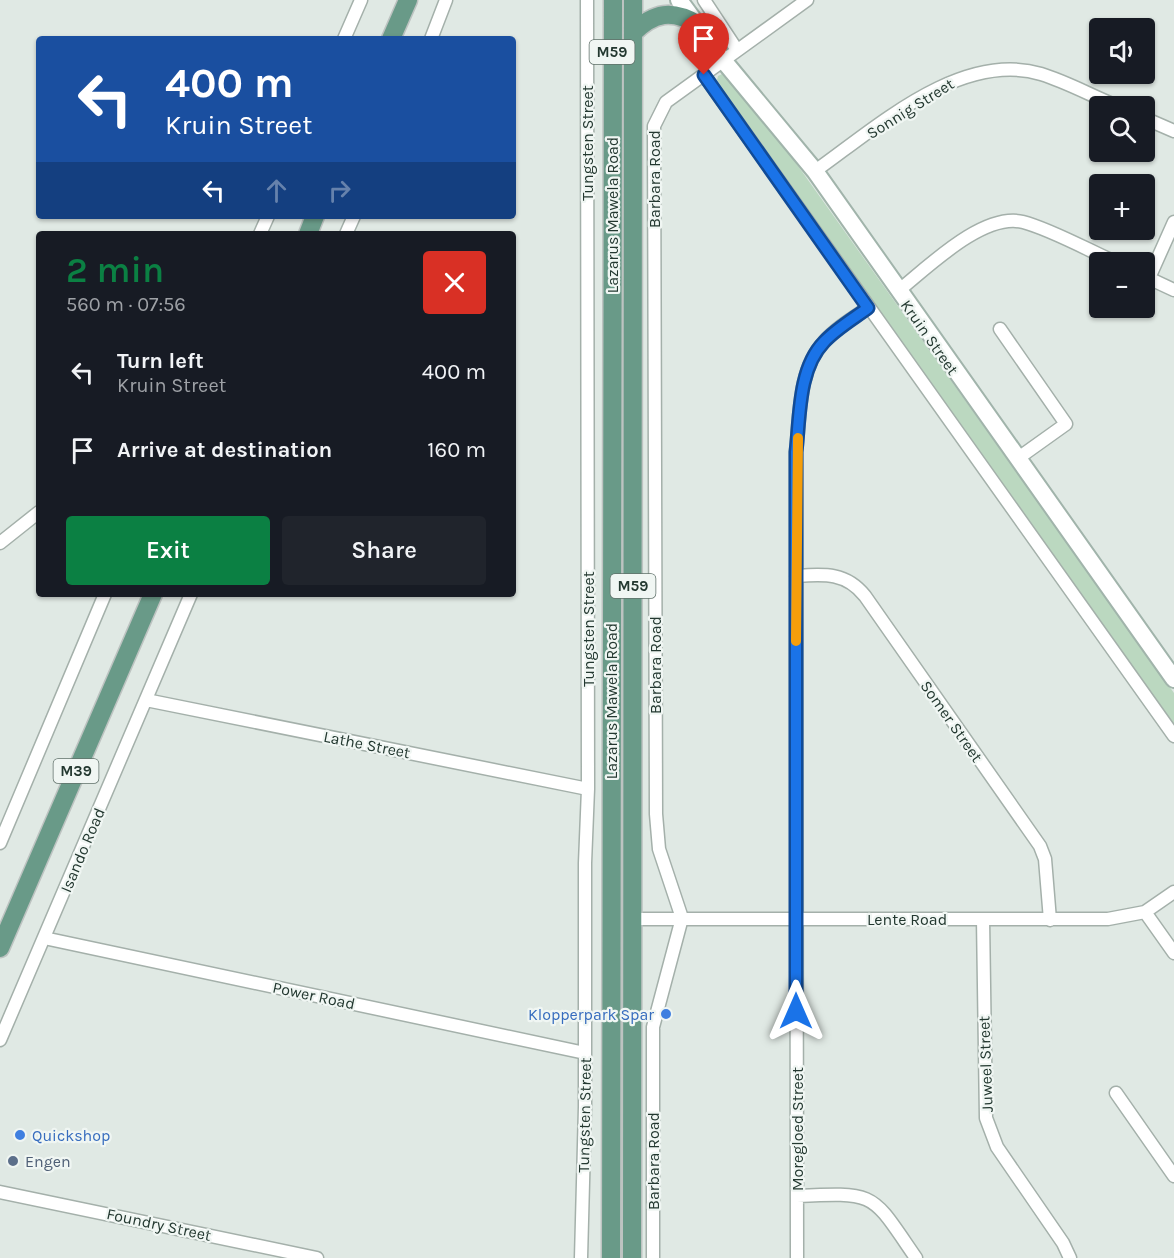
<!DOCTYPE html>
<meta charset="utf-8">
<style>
:root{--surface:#171b24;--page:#20242c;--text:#f1f3f6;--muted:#9ea1a6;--accent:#0b8043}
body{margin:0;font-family:Karla,sans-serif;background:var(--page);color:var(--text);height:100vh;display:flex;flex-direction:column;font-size:22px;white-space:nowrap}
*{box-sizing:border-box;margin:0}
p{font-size:20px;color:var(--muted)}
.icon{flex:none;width:33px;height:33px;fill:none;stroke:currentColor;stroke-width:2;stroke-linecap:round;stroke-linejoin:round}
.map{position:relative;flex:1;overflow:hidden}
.panel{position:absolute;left:36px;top:231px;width:480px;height:366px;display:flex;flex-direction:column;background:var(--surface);border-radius:6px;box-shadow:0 2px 4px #0004}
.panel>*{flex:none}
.hud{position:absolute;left:36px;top:36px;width:480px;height:183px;border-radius:6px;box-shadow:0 2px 4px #0004;background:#1a4fa0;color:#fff;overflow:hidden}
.controls{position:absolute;left:1089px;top:18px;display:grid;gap:12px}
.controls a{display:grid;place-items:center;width:66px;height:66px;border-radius:6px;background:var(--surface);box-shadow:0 2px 4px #0004;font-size:30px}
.pin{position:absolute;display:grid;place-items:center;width:51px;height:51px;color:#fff;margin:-62px -26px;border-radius:50% 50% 50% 0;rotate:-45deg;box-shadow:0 0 6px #0007}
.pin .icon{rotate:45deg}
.me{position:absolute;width:66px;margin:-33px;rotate:0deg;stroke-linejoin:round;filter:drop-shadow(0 0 4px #0008)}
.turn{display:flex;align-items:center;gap:21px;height:126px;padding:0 30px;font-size:27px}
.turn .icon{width:78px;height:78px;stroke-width:2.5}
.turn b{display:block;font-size:42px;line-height:51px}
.lanes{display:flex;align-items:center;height:57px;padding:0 30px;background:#0003;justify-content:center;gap:30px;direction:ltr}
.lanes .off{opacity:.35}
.round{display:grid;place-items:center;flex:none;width:63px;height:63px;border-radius:6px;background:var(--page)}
.head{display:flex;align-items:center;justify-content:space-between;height:102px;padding:0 30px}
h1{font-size:36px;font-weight:600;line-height:45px;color:var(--accent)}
.primary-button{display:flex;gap:12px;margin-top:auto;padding:12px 30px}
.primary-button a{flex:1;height:69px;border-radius:6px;background:var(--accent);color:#fff;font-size:24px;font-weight:600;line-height:69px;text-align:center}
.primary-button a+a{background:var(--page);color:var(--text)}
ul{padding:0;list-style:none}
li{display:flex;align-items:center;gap:18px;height:78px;padding:0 30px}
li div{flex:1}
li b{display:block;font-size:22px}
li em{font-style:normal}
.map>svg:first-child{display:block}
</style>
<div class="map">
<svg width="1174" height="1258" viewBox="0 0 1174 1258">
<rect width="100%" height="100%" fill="#e0e9e4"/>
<path fill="#bbd8c0" d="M724 73 758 110 1174 693V726L725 93 717 80 718 76Z"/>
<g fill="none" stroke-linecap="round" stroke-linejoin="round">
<g stroke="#a4b0aa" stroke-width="15">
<path id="street" d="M704 0 737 50
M344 39 361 0
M431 39 446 0
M704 75 1174 736
M1144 118 1174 131
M815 171C876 128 961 50 1041 74 1067 82 1092 96 1117 106
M260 234 268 216
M346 234 354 216
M1144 276 1174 290
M1149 278 1174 222
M898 291C927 268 983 212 1023 222 1050 229 1088 250 1115 262
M1000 329 1066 424 1017 459
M0 543 39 512
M796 576C824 574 846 572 865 596L1040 846 1045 859 1050 920
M146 700 588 789
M0 843 105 594
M1145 912 1174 953
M633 919H1108L1145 912 1174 892
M983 919 986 1118 997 1147 1063 1243 1070 1258
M44 938 585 1053
M0 1040 191 594
M1116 1093 1174 1176
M0 1192 317 1258
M797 1196C878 1192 871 1193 916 1258
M581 1258 585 1107V863L588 789 587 0
M653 1258V1027L682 918 659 849 656 814 654 126 666 102 807 0
M797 1258 796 452C800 417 798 369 824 342 836 328 853 318 868 308"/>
</g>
<g stroke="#a1b4ab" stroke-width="20">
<path id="secondary" d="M679 0 723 60 815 171 1174 679"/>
</g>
<g stroke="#bdc3c1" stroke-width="21">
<path id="primary" d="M633 33C654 12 672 9 699 25
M391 39 408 0
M308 234 315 216
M0 948 153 594
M611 1258 613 0
M632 1258 633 0"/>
</g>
<use href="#street" stroke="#fff" stroke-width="12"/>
<use href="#secondary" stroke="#fff" stroke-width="16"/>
<use href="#primary" stroke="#699a88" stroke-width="18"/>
</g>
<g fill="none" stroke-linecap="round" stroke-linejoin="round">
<g stroke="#114b97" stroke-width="15">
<path id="route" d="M704 75 868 308C853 319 836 329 824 342 798 369 800 417 796 452V1011"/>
</g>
<use href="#route" stroke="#1a73e8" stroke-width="10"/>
<path stroke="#f59e0b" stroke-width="10" d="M796 641 798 438"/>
</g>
<g fill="#3f7fe0" stroke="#f0f6f3" stroke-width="2">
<circle cx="666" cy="1014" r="6"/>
<circle cx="20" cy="1135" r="6"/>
</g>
<circle fill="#5c6f8a" stroke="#f0f6f3" stroke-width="2" cx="13" cy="1161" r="6"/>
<g text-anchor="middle" stroke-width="4.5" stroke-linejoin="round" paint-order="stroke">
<g fill="#f0f6f3" stroke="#60716a" stroke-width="1.5">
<rect x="589.5" y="40" width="45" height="24" rx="4.5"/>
<rect x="610.5" y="574" width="45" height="24" rx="4.5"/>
<rect x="53.5" y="759" width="45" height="24" rx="4.5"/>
</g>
<g font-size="15" font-weight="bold" fill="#233830">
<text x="612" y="57">M59</text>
<text x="633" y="591">M59</text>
<text x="76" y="776">M39</text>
</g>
<g font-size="16" fill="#233830" stroke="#f0f6f3">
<text transform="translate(910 108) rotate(-32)" y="6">Sonnig Street</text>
<text transform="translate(587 143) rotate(-90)" y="6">Tungsten Street</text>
<text transform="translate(654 179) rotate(-90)" y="6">Barbara Road</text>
<text transform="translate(612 215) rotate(-90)" y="6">Lazarus Mawela Road</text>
<text transform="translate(930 337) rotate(55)" y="6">Kruin Street</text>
<text transform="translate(588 629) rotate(-90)" y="6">Tungsten Street</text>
<text transform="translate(655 665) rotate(-90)" y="6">Barbara Road</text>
<text transform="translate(611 701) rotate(-90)" y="6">Lazarus Mawela Road</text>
<text transform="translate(952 721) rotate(55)" y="6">Somer Street</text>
<text transform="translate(367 744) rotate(11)" y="6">Lathe Street</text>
<text transform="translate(82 850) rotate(-67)" y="6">Isando Road</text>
<text x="907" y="925">Lente Road</text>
<text transform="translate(314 995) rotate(12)" y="6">Power Road</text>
<text transform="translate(985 1064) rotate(-92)" y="6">Juweel Street</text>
<text transform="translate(584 1115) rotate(-89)" y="6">Tungsten Street</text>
<text transform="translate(797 1129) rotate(-90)" y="6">Moregloed Street</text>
<text transform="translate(653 1161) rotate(-90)" y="6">Barbara Road</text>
<text transform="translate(159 1224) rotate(12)" y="6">Foundry Street</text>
</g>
<g font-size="16" fill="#366cbe" stroke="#f0f6f3" text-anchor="end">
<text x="654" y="1020">Klopperpark Spar</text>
<text x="32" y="1141" text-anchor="start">Quickshop</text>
</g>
<g font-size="16" fill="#4e5e75" stroke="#f0f6f3" text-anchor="start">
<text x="25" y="1167">Engen</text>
</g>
</g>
</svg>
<div class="controls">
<a><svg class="icon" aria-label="sound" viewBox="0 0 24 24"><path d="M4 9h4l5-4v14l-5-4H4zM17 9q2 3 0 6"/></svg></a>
<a><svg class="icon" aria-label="search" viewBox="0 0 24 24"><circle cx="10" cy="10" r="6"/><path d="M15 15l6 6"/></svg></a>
<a>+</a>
<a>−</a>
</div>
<div class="pin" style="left:704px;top:75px;background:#d93025"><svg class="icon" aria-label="arrive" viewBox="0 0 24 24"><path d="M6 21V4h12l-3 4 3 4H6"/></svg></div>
<svg class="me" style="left:796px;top:1011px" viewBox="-20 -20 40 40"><path d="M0-17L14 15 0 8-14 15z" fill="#1a73e8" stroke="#fff" stroke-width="4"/></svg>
<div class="hud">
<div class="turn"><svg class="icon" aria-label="left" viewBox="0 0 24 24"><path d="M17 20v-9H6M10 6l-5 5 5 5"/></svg><div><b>400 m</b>Kruin Street</div></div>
<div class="lanes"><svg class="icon" aria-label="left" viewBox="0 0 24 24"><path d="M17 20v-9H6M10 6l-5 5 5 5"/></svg><svg class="icon off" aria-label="ahead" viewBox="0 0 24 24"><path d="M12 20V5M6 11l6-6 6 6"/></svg><svg class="icon off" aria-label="right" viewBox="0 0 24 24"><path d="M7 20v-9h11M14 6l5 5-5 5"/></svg></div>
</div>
<section class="panel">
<div class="head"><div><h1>2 min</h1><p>560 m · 07:56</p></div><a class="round" style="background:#d93025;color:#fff"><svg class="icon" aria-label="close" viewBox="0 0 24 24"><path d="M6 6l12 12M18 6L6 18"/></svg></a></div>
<ul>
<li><svg class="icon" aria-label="left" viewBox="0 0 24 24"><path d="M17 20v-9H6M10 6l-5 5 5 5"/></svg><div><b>Turn left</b><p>Kruin Street</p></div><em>400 m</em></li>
<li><svg class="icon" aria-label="arrive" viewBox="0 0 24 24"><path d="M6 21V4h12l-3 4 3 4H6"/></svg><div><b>Arrive at destination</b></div><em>160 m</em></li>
</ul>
<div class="primary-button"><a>Exit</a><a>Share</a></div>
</section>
</div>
